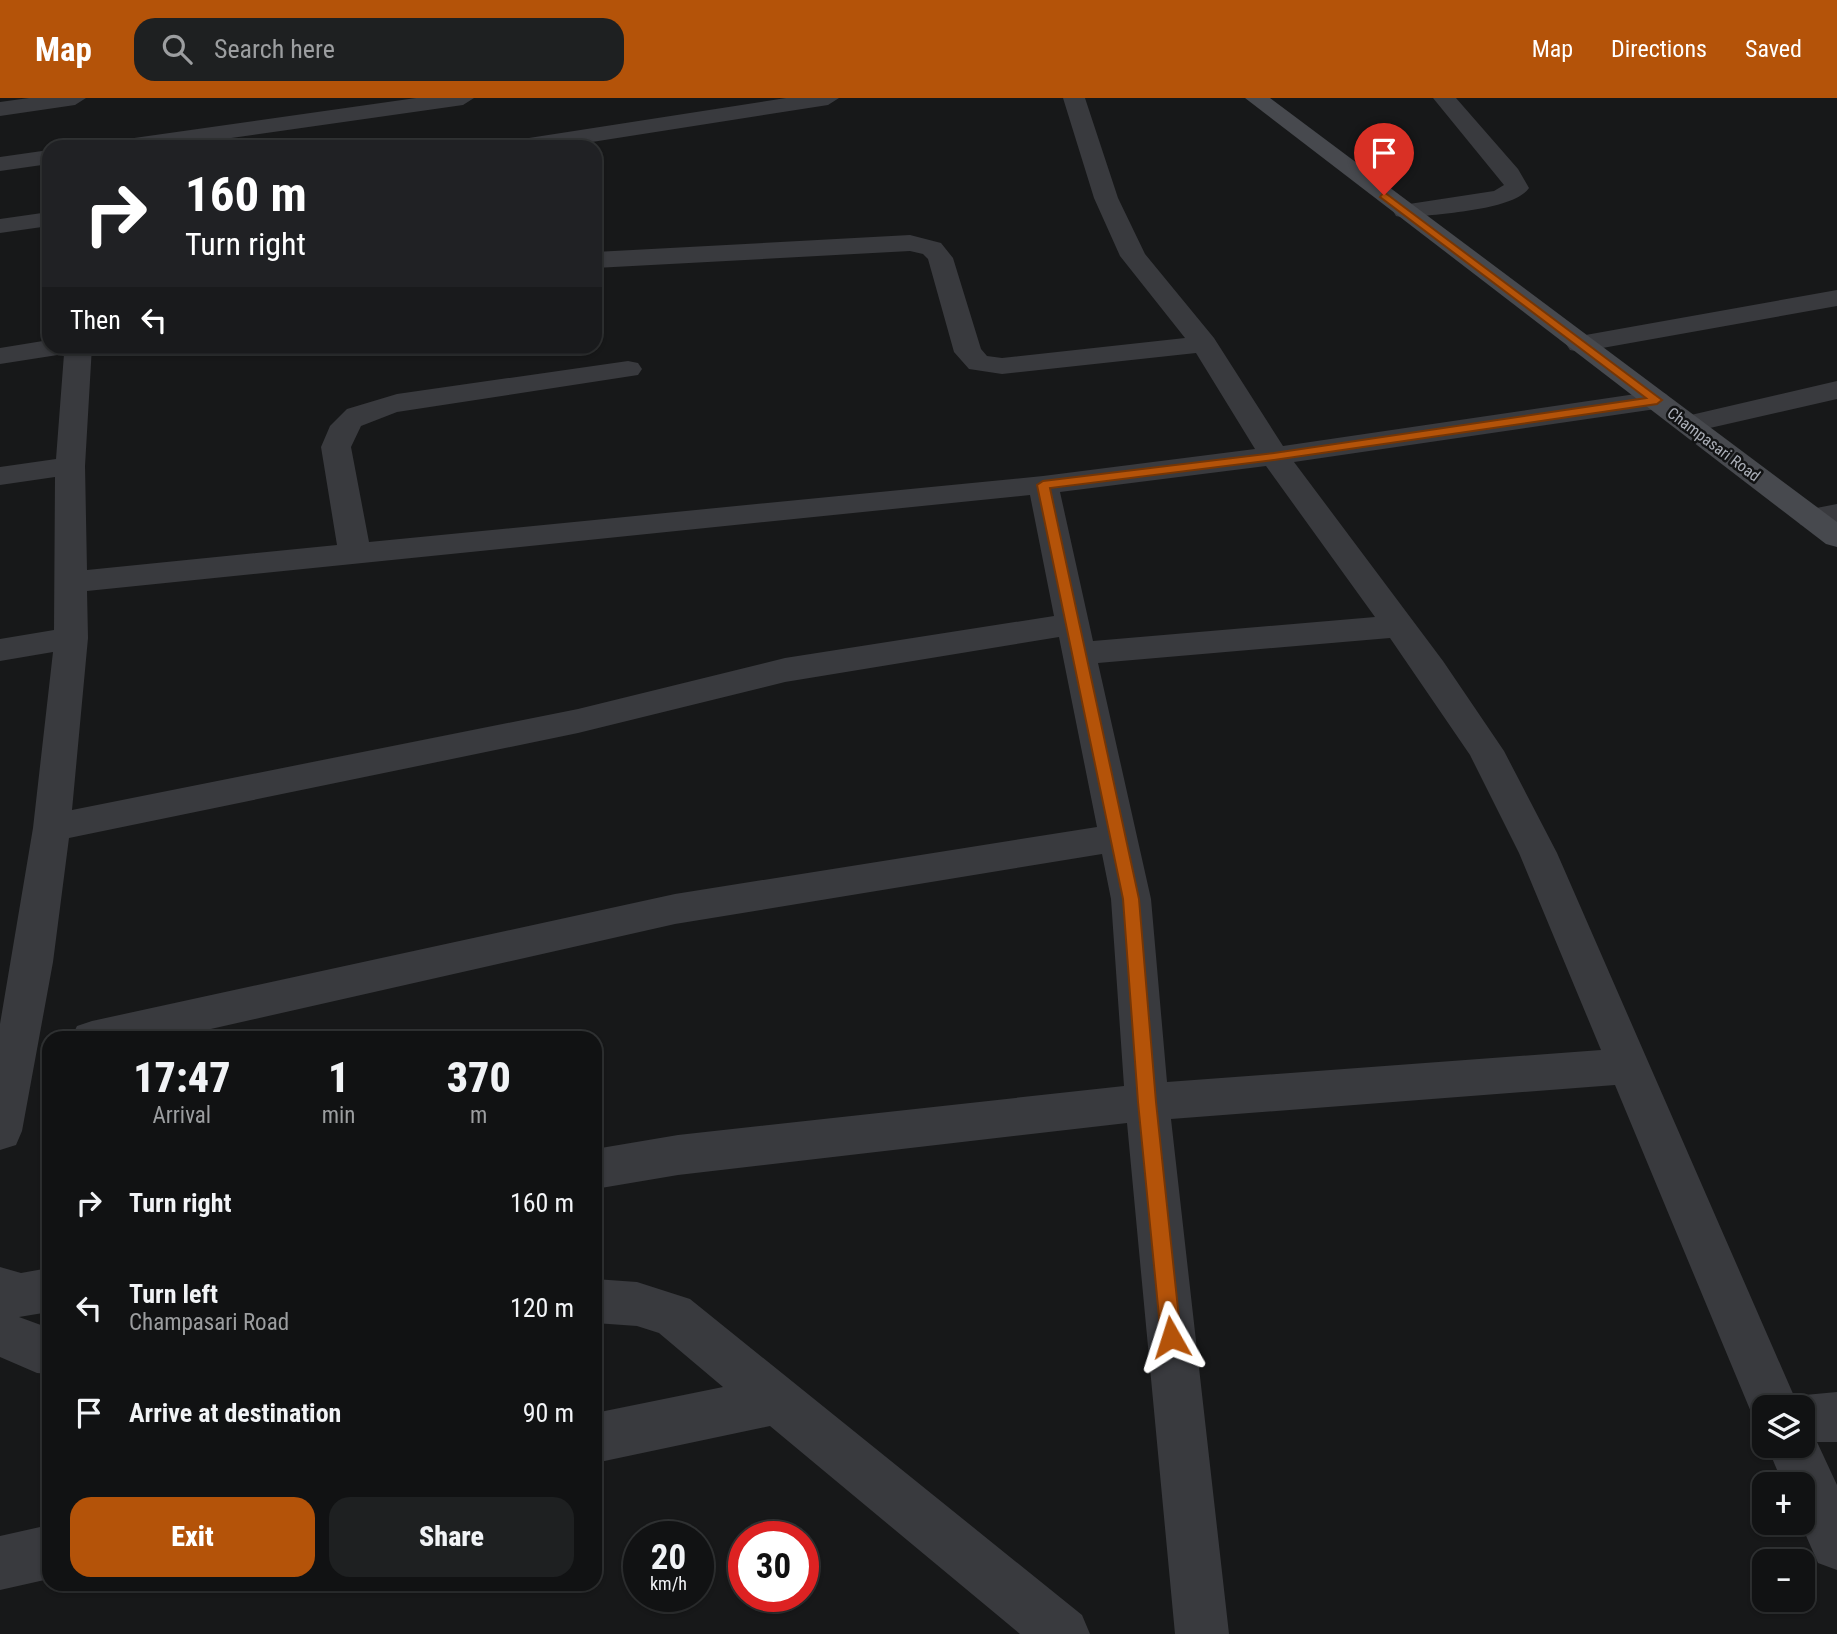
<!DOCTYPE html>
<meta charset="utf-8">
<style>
:root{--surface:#111213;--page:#1e2021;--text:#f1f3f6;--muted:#9c9ea0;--line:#303233;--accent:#b45309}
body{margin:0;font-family:"Roboto Condensed",sans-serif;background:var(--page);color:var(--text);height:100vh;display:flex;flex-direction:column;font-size:26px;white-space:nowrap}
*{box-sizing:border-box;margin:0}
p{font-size:23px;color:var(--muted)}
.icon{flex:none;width:38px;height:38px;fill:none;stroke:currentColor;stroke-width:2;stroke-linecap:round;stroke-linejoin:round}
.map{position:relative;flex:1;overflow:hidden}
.drawer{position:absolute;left:42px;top:933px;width:560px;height:560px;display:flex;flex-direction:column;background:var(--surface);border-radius:21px;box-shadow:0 2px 5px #0004,0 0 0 2px var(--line)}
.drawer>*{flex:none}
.guide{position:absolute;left:42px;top:42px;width:560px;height:214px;border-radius:21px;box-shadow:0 2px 5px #0004,0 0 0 2px var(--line);background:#202124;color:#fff;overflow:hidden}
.tools{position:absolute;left:1752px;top:1297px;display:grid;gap:14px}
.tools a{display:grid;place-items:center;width:63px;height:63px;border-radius:14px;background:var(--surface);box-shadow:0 2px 5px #0004,0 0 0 2px var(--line);font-size:35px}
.speed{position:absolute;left:623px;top:1423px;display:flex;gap:14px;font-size:35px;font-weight:700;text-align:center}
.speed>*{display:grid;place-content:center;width:91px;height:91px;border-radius:50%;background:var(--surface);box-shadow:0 2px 5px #0004,0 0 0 2px var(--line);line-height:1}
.speed small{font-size:18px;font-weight:400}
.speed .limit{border:10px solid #d22;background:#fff;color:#111}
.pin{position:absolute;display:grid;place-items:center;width:60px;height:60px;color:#fff;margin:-72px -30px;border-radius:50% 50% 50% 0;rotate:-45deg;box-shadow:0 0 7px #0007}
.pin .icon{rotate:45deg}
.me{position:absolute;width:77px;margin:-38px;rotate:354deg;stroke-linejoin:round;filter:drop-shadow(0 0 5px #0008)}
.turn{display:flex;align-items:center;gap:24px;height:147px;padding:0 28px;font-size:32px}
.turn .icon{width:91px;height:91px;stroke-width:2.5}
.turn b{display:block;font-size:49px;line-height:60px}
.then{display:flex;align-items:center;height:66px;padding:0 28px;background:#0003;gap:14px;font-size:26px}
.eta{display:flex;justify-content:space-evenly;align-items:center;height:119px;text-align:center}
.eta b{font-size:42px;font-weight:800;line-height:49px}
.button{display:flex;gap:14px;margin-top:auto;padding:14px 28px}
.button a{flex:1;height:80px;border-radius:21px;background:var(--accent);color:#fff;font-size:28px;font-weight:800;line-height:80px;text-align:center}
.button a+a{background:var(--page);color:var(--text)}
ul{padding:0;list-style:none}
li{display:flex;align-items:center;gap:21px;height:105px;padding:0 28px}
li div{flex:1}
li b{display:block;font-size:26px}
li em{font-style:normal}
header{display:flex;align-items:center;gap:42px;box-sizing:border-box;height:98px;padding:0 35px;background:var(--accent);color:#fff}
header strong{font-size:33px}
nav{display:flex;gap:38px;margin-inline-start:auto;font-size:24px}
.search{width:490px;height:63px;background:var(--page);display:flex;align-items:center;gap:18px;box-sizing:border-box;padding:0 24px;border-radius:21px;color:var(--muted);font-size:26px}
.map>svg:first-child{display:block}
</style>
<header>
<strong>Map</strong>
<div class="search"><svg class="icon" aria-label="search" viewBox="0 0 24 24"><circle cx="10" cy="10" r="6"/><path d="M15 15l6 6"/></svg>Search here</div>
<nav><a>Map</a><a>Directions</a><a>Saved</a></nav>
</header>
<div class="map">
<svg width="1837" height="1536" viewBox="0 0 1837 1536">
<rect width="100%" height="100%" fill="#171819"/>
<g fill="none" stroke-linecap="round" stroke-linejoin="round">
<path fill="#393a3e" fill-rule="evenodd" d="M29 0H86L75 7 0 18V4Z
M416 0H474L463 7 168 49H108L112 44 120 42Z
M786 0H839L828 7 560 49H504L508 44 516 42Z
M1063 0H1085L1118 100 1145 156 1214 240 1283 348 1656 293 1666 296 1670 302 1666 308 1656 311 1294 364 1443 563 1504 653 1557 755 1794 1298 1837 1294V1344H1817L1837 1387V1472L1818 1465 1800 1424 1802 1386H1783L1767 1348H1802V1309H1764V1329L1756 1326 1615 987 1171 1021 1229 1536H1175L1127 1025 678 1077 595 1091V1051L678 1037 1124 988 1111 801 1102 756 675 826 171 940H71L77 928 92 923 675 796 1097 729 1059 539 785 584 578 635 69 740 53 864 22 1033 16 1047 0 1052V926L33 730 53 554 0 563V541L54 532 55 379 0 387V369L56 361 64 256 0 266V250L49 242V248H92L85 368 87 472 337 447 321 349 330 328 347 311 397 296 628 263 638 265 642 271 638 277 397 314 361 328 351 349 369 444 1043 378 1255 351 1196 255 1002 276 969 271 954 254 928 161 923 156 910 153 595 170V154L910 137 941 145 953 160 981 251 987 258 1002 260 1185 240 1120 158 1094 100ZM1266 368 1375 519 1093 543 1060 394ZM1030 397 1054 518 785 560 578 611 72 712 88 540 87 493ZM1390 540 1470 657 1519 755 1601 952 1167 984 1151 801 1098 565Z
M1433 0H1456L1518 71 1529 90C1513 113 1433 116 1405 120L1396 118 1393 113 1396 108 1494 93 1504 87Z
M49 52V66L0 73V59Z
M49 114V128L0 135V121Z
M1837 192V208L1580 254 1570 252 1566 246 1570 240 1580 238Z
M1837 283V301L1688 335 1678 332 1673 326 1678 320Z
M1837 406V424L1812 429 1801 427 1796 420 1801 413Z
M0 1169 21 1175 49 1170V1214L19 1219 49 1230V1276L37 1275 0 1259Z
M595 1181 637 1184 690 1201 1082 1517 1090 1536H1020L770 1328 595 1365V1315L723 1289 659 1235 637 1228 595 1225Z
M49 1427V1481L0 1492V1438Z"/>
<path fill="#47494e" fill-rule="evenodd" d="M1245 0H1270L1837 424V449L1826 446Z"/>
</g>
<path fill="#b45309" stroke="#753606" stroke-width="2" d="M1384 94 1662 302 1657 306 1274 362 1050 390 1139 801 1156 1004 1181 1239 1179 1245 1171 1248 1164 1245 1161 1239 1138 1004 1123 801 1037 387 1043 383 1274 355 1646 300 1380 99Z"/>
<g text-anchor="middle" stroke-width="5" stroke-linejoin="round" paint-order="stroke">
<g font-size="16" fill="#abafb8" stroke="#121314">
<text transform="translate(1714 346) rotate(37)" y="6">Champasari Road</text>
</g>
</g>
</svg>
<div class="tools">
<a><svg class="icon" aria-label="layers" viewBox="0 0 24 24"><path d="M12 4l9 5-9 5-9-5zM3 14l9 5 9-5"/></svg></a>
<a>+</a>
<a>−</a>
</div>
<div class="speed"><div>20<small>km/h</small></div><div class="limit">30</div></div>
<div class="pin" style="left:1384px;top:97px;background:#d93025"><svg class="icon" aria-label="arrive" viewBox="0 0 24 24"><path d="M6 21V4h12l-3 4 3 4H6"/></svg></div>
<svg class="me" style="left:1171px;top:1239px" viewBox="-20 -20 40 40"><path d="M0-17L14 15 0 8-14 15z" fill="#b45309" stroke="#fff" stroke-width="4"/></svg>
<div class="guide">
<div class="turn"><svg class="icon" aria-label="right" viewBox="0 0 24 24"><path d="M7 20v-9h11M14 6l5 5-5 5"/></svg><div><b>160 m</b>Turn right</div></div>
<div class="then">Then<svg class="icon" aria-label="left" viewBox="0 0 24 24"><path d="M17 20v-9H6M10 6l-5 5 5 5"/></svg></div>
</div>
<section class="drawer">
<div class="eta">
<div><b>17:47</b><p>Arrival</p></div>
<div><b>1</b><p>min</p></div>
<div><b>370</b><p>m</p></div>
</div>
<ul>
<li><svg class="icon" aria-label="right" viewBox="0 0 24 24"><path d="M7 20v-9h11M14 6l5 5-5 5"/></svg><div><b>Turn right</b></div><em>160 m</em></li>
<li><svg class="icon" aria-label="left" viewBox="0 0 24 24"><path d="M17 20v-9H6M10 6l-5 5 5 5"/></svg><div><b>Turn left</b><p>Champasari Road</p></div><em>120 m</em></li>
<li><svg class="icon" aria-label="arrive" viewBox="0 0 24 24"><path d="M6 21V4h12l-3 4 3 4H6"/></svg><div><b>Arrive at destination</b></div><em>90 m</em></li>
</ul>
<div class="button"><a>Exit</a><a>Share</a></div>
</section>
</div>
